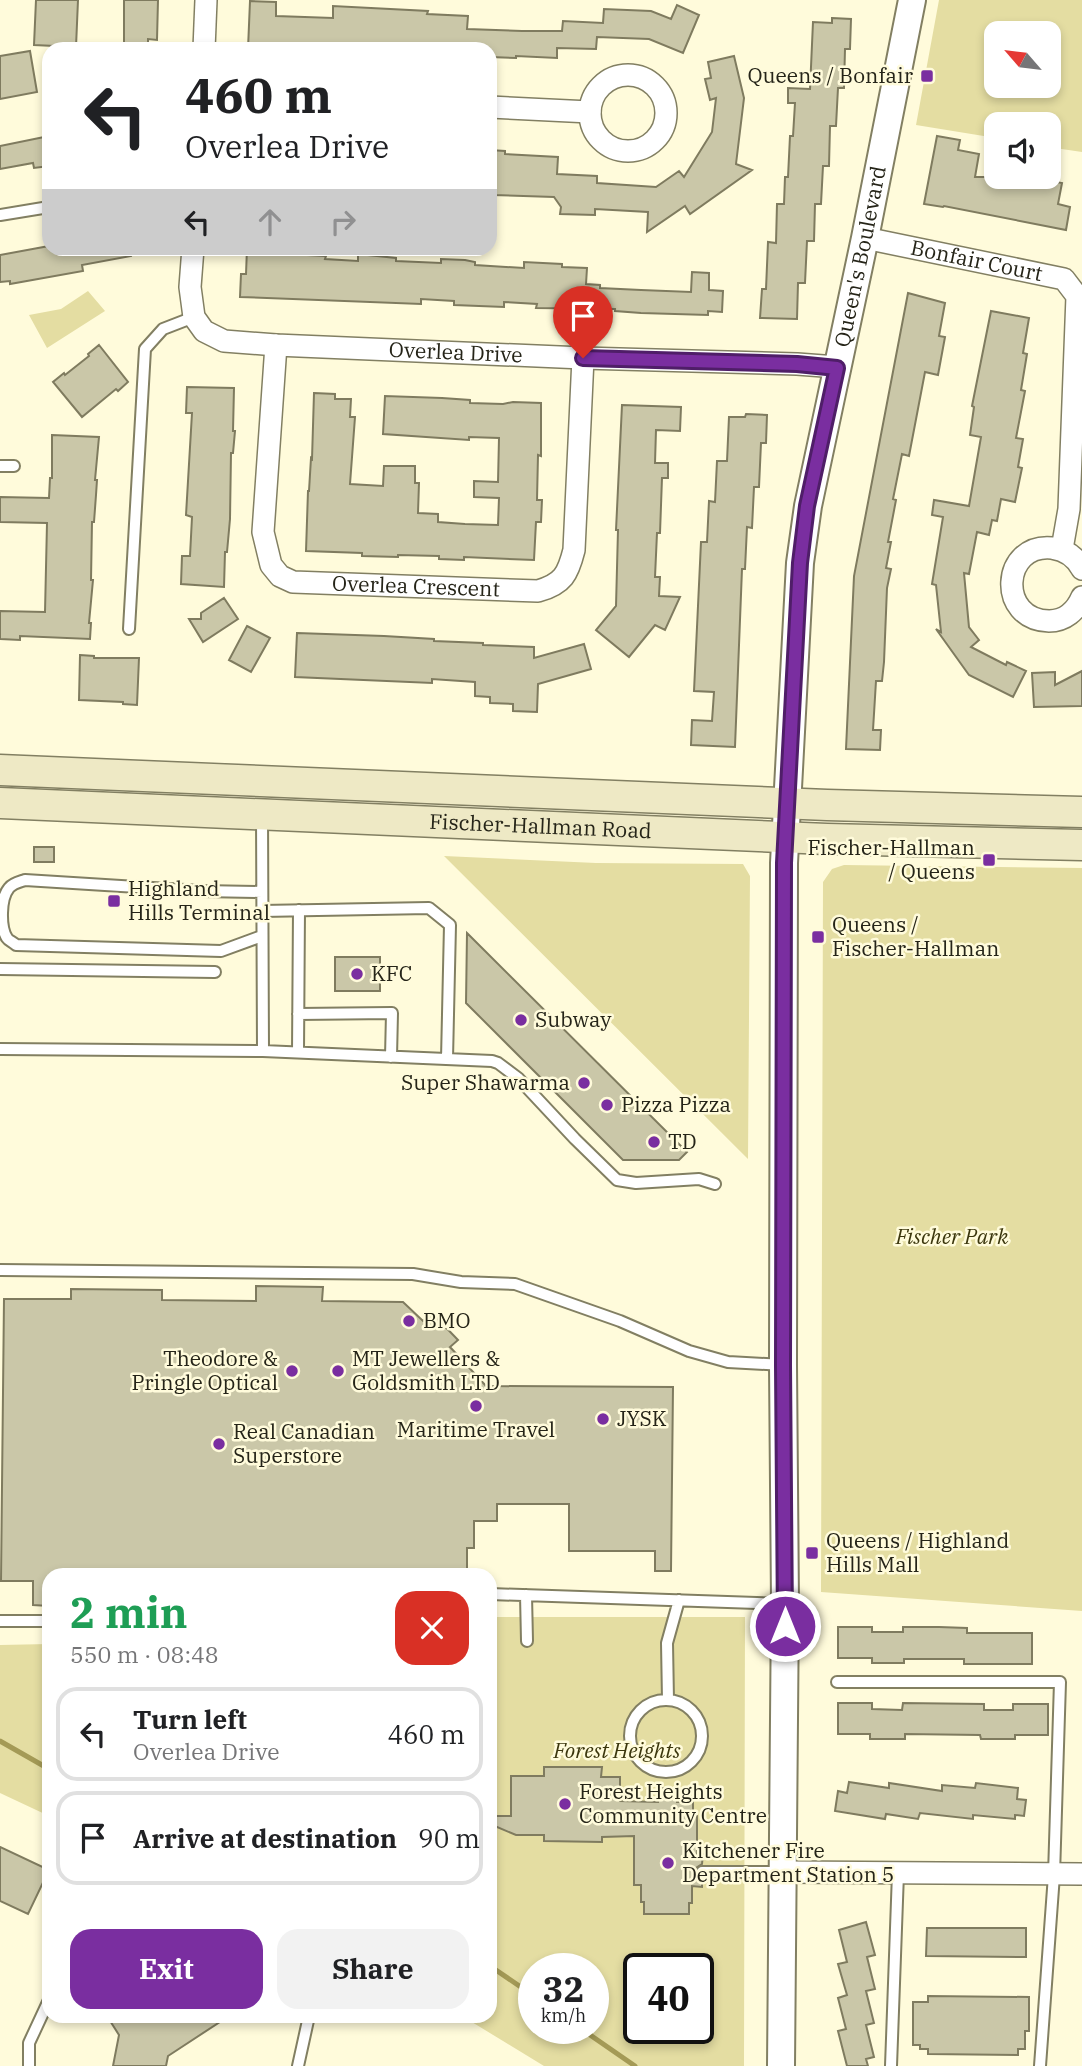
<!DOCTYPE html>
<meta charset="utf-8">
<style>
:root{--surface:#fff;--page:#f2f2f2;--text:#202124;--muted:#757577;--line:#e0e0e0;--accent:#7a2ea0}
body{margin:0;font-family:"IBM Plex Serif",serif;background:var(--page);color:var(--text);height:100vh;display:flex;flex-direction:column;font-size:26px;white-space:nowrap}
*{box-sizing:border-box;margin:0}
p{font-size:23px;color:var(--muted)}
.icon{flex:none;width:38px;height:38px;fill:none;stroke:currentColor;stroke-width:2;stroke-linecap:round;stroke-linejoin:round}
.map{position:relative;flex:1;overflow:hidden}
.side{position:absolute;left:42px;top:1568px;width:455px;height:455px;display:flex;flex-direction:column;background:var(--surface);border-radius:21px;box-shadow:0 4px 10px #0003}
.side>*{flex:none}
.hud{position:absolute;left:42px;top:42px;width:455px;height:214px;border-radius:21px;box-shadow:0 4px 10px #0003;background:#fff;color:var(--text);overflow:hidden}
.needle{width:46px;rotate:298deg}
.tools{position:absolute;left:984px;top:21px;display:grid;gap:14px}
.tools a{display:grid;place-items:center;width:77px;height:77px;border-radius:14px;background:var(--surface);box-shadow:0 4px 10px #0003;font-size:35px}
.speed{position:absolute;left:518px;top:1953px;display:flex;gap:14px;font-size:35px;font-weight:700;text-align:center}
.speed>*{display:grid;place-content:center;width:91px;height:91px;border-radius:50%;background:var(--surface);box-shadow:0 4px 10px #0003;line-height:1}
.speed small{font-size:18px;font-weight:400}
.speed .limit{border:4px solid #111;border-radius:10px;background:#fff;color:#111}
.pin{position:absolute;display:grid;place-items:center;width:60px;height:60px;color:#fff;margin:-72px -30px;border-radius:50% 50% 50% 0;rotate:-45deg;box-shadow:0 0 7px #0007}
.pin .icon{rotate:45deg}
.me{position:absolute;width:77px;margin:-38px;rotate:0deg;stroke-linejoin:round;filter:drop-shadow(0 0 5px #0008)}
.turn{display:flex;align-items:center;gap:24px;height:147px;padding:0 28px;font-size:32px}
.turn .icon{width:91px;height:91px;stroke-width:2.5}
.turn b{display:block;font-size:49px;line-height:60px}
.lanes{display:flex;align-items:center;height:66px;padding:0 28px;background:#0003;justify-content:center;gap:35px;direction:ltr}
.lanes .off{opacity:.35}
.round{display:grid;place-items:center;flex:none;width:74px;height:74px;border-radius:21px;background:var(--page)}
.head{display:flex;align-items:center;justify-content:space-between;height:119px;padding:0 28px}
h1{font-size:42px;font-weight:700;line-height:52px;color:#1e9e55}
.primary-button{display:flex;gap:14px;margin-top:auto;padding:14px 28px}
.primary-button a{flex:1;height:80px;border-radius:21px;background:var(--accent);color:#fff;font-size:28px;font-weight:700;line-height:80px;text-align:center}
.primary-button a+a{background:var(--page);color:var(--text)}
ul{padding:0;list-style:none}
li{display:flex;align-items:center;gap:21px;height:94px;margin:0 14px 10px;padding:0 14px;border:4px solid var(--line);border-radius:21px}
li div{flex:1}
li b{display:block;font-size:26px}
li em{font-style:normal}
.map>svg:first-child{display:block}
</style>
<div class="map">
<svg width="1082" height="2066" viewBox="0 0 1082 2066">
<rect width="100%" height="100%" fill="#fffbdb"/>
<path fill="#e4dda2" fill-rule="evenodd" d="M939 0H1082V152L1048 147V124H996V138L916 125ZM996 33H1048V86H996Z
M88 291 105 311 47 348 29 315 61 309Z
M444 856 596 863 743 864 750 876 748 1159Z
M844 865 1082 868V1611L821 1592 823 882 832 869Z
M490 1617H745L744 2066H544L462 2016H490ZM534 1969H593V2028H534ZM639 1969H698V2028H639Z
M49 1644V1816L0 1793V1645Z"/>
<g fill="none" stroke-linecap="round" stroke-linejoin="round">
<path stroke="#a49a56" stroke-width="5" d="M0 1741 49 1769
M490 1966 534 1996
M580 2028 635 2066"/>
</g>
<path fill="#cac7a8" stroke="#7f7b5f" stroke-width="2" d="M36 0H78L76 47 34 45Z
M124 0H158L157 40 148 39V49H124Z
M250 1 276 2V16L333 18V6L428 11 427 14 468 16 467 29 522 31H562L563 21 603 23 604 9 651 11 671 19 677 5 699 15 683 53 649 39 597 37 596 49 557 48V58L516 56V58L490 57V49H248Z
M832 18 851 19 850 49H845L844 88H838L836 126H830L829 166H823L821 204H815L814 241H807L805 283H798L797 319 760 318 762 289H766L768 242 776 243 777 204H784L785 177H788L790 136H793L795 103H788V88L810 89 813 22 832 23Z
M30 51 37 92 0 99V56Z
M734 56 744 98 736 164 752 170 690 214 685 206 647 232 648 212 595 209V215L560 214 561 207 554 197 493 195 494 179H490V150L505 151V154L558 157 557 174 597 176V183L656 187 679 171 684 177 712 132 716 98 710 100 705 79 711 78 708 62Z
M49 136V166L34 168 33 163 0 169V146Z
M937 136 960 140 958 150 979 154 975 177H1027L1062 183 1058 204 1070 207 1066 230 944 206 943 207 924 204Z
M49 246V248H130L131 256 82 265 83 271 10 284V281L0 282V255Z
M247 248H269V253L326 256 325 259 358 261V254L396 258V261L441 263V259L465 260 475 262V265L524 268V262L562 264V267L587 268 586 284 600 285V288L641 290 691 292 692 272 709 273V290L723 291 722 312 708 311V315L641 313 615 311V309L536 308 537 304 504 302V307L454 305V301L421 299V304L240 297 241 274H246Z
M908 293 945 303 939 336 945 337 938 375 925 372 909 456 902 454 893 499 896 500 888 542H891L886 568 891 569 887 588 884 662 882 681H876L873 730H881L880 750 846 749 854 576Z
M991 311 1029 318 1023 353 1027 354 1021 390 1025 391 1016 438 1023 439 1018 467 1022 468 1015 502 1001 499 997 521 992 520 989 535 977 532 969 574 964 573 969 627 979 640 971 647 1006 665 1007 662 1026 671 1013 697 969 675 936 629 941 632 936 585 932 584 943 517 932 515 934 500 969 506 981 437 970 435 974 407 972 406Z
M99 345 128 382 118 391 116 389 82 417 53 382 64 373 65 375 89 356 88 354Z
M187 387 234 388 233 431H235L233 453H231L230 519 227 552H225L224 587 181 584 182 556H190L192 517 186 515 192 413H186Z
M314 393 335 394V399H351L350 417H355L350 484 383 486 384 466H415V483H419L418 513 438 514V522L465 524 498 525 499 498 474 497V481L498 482 499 438 469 437V440L383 434 385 396 442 398 470 400V403L503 404 513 402 541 403V456L538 455 537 500H542L541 522H536L534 560 464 557V560L439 559V556L398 555V557L362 556V553L306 551 308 491H309L311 458 312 459Z
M622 405 681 407 680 431 656 430 655 463H668V478H662L660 533H657L655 577H660L659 596 680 597 665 630 655 625 629 657 596 630 616 606 618 530H616Z
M746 414 767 415 766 443H761L759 487H754L752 528 747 527 745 569H742L735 747 691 745 692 720 712 721 714 692 694 691 701 542H707L709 501 715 502 717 461H727L729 417H745Z
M52 435 99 437 95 480H97L96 495 94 522H92L91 580H93L89 623H91L90 639 20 636V640L0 639V611L45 612 47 523 0 522V497L49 498 50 478H52Z
M224 598 238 619 203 642 189 619H201V613Z
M247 626 270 638 251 672 229 660Z
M297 633 384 636 434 639V641L483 643V645L534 647V658L584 644 591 669 538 684 537 712 513 711V704L490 703V697L475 696V682L432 679V683L295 677Z
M80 655 94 656V658H139L137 705 123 704V702L79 700Z
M1082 671V706L1034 707 1032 673 1055 672V685Z
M34 847H54V862H34Z
M467 933 687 1152 679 1160H623L466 1003Z
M335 957H380V991H335Z
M256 1286 323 1287 322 1301 403 1302 423 1321 432 1313 458 1340 450 1347 486 1386 673 1387 671 1571H655V1551H569V1504H497V1521H474V1548H467V1575H49V1606L33 1605V1581H1L4 1299H71V1289L162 1290V1300L256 1301Z
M838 1627H872V1632H903V1627H939L967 1628V1633H1032V1664H964V1659H904V1663H872V1658H838Z
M838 1703H872V1709L902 1710 903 1703 984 1704V1710H1013V1704H1048V1735H1015V1739H981L980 1735 905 1734V1739H870V1734H838Z
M544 1767H602L601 1777H620V1801L658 1802V1788H677V1802H693V1813H697V1854H703L702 1864 696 1868 694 1873 698 1878 702 1880V1887L692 1886V1903H689V1914H644V1902H641V1885H634V1836L602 1837V1842L544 1841V1835H516L490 1824V1816H511V1776H544Z
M849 1782 889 1788V1783L942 1791V1785L975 1788 976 1783 1018 1788 1017 1799 1026 1800 1024 1816 1015 1815V1819L973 1815V1819L920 1813 918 1819 886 1814 885 1819 835 1811 838 1791 847 1793Z
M0 1847 49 1870 28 1914 0 1901Z
M866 1922 875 1955 867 1957 875 1989 866 1991 874 2023 866 2025 874 2057 866 2059 868 2066H847L838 2031 846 2029 838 1998 847 1995 838 1964 847 1962 839 1930Z
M927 1928H1026V1957L926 1956Z
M928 1996 1029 1997V2031H1025V2049H1018V2055L928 2054V2049H920V2045H913V2002H928Z
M107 2016H229L168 2056 166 2066H113L119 2035Z"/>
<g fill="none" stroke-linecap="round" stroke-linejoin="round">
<g stroke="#827f62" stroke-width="14">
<path id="service" d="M0 215 49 207
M0 466H14
M129 629 145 349 163 329 194 317
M262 815 263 1051
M262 892 201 891 25 880C19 882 13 883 9 888 0 899 0 927 7 938 9 941 13 942 16 945L221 951 262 936
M262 911 429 908 450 925 447 1059
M0 969 215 972
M298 1014 392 1013 391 1057
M0 1049 263 1051 492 1061 498 1063 518 1078 575 1139 617 1180 636 1183 699 1179 715 1184
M298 1052 299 910
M0 1270 413 1274 461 1282 515 1284 620 1321 689 1351 728 1362 783 1365
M490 1594 785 1604
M526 1595 527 1641
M0 1621H49
M837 1682H1060L1054 1875 1040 2066
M668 1700 667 1643 679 1600
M630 1736a36 36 0 1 1 72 0a36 36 0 1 1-72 0Z
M702 1872H782
M29 2066V2043L49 2000
M298 2066 309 2016
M891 2066 898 1873"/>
</g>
<g stroke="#827f62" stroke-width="24">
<g id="minor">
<path d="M204 49 206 0"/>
<circle cx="628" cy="113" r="38"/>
<path d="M490 107 590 112"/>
<path id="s1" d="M865 238 1064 279 1077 296 1069 509 1062 549"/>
<path id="s2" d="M193 248 190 287 194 317 204 331 224 341 276 345 583 358 797 364 837 367"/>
<path id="s3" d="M276 345 263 532 271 565 280 576 293 582 538 591C563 584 568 574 574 550L583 358"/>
<path d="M1082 569C1076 557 1066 550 1052 548 1001 543 997 620 1049 621 1065 621 1076 611 1082 597"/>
<path d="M782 1872 1082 1874"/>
</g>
</g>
<g stroke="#827f62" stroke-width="30">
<g id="tertiary">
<path id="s4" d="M781 2066 785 1604 783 1365 784 863 800 563 808 506 865 238 912 0"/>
</g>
</g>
<g stroke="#827f62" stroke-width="33">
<g id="secondary">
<path d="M0 770 827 805 1082 812"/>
<path id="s5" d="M0 803 827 839 1082 845"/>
</g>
</g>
<use href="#service" stroke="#fff" stroke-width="10"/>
<use href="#minor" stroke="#fff" stroke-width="21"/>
<use href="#tertiary" stroke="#fff" stroke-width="26"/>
<use href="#secondary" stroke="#eee9c5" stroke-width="30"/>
</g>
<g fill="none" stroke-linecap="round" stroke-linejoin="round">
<g stroke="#4f1e68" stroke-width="18">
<path id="route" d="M583 358 797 364 837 368 807 506 800 563 784 863 783 1365 785 1626"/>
</g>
<use href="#route" stroke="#7a2ea0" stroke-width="12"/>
</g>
<g fill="#7a2ea0" stroke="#fffbdb" stroke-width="2.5">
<rect x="920" y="69" width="14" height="14" rx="3.5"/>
<rect x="982" y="853" width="14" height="14" rx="3.5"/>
<rect x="107" y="894" width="14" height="14" rx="3.5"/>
<rect x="811" y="930" width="14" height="14" rx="3.5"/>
<circle cx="357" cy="974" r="7"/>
<circle cx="521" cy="1020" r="7"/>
<circle cx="584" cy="1083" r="7"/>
<circle cx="607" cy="1105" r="7"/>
<circle cx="654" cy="1142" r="7"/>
<circle cx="409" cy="1321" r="7"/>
<circle cx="292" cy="1371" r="7"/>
<circle cx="338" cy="1371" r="7"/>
<circle cx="476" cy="1406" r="7"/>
<circle cx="603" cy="1419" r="7"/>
<circle cx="219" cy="1444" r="7"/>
<rect x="805" y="1546" width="14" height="14" rx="3.5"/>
<circle cx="565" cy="1804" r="7"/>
<circle cx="668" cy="1863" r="7"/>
</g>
<g text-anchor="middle" stroke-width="5" stroke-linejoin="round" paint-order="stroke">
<g font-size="21" fill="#252418" stroke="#fffbdb" text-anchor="start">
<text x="913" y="83" text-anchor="end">Queens / Bonfair</text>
<text x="975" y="855" text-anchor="end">Fischer-Hallman<tspan x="975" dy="24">/ Queens</tspan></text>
<text x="128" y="896">Highland<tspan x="128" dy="24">Hills Terminal</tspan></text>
<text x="832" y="932">Queens /<tspan x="832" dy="24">Fischer-Hallman</tspan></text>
<text x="371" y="981">KFC</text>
<text x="535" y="1027">Subway</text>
<text x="570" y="1090" text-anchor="end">Super Shawarma</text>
<text x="621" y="1112">Pizza Pizza</text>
<text x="668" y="1149">TD</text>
<text x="423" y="1328">BMO</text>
<text x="278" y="1366" text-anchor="end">Theodore &amp;<tspan x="278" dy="24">Pringle Optical</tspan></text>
<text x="352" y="1366">MT Jewellers &amp;<tspan x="352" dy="24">Goldsmith LTD</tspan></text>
<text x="617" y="1426">JYSK</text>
<text x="476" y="1437" text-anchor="middle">Maritime Travel</text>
<text x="233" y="1439">Real Canadian<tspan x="233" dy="24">Superstore</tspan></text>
<text x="826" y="1548">Queens / Highland<tspan x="826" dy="24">Hills Mall</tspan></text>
<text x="579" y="1799">Forest Heights<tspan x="579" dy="24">Community Centre</tspan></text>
<text x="682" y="1858">Kitchener Fire<tspan x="682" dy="24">Department Station 5</tspan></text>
</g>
<g font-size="21" fill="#252418" stroke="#fffbdb">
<text dy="7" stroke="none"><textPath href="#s4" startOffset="1816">Queen's Boulevard</textPath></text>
<text dy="7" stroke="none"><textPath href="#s1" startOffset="114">Bonfair Court</textPath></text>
<text dy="7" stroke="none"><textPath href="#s2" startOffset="341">Overlea Drive</textPath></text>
<text dy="7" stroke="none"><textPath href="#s3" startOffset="373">Overlea Crescent</textPath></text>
<text dy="7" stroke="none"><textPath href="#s5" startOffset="541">Fischer-Hallman Road</textPath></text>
</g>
<g font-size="21" font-style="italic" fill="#3b360d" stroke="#fffbdb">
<text x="952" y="1244">Fischer Park</text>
<text x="617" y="1758">Forest Heights</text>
</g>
</g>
</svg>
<div class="tools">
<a><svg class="needle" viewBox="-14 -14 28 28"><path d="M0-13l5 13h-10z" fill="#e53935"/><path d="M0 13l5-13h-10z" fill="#757577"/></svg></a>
<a><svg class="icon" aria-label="sound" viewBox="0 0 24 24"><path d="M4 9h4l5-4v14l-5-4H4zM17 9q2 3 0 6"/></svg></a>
</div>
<div class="speed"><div>32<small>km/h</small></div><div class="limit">40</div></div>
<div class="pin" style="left:583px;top:358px;background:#d93025"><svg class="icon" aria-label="arrive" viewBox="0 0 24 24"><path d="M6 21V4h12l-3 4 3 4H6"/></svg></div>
<svg class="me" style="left:785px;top:1626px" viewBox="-20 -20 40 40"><circle r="17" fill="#7a2ea0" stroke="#fff" stroke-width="3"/><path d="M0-11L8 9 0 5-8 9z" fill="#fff"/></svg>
<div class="hud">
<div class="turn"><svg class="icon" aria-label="left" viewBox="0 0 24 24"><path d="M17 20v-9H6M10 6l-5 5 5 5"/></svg><div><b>460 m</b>Overlea Drive</div></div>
<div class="lanes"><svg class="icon" aria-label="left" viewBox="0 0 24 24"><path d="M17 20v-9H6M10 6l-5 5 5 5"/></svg><svg class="icon off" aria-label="ahead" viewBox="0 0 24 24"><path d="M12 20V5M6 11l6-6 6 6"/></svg><svg class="icon off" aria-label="right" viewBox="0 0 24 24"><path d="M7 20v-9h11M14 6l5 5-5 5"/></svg></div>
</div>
<section class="side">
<div class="head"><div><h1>2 min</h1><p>550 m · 08:48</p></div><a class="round" style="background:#d93025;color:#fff"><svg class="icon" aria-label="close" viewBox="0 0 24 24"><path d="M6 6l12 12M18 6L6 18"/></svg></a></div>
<ul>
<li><svg class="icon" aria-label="left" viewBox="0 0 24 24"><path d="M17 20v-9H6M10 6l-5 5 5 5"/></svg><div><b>Turn left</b><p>Overlea Drive</p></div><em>460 m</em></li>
<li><svg class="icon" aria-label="arrive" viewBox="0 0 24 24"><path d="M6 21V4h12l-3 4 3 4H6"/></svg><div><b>Arrive at destination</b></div><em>90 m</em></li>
</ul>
<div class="primary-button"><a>Exit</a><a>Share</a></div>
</section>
</div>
